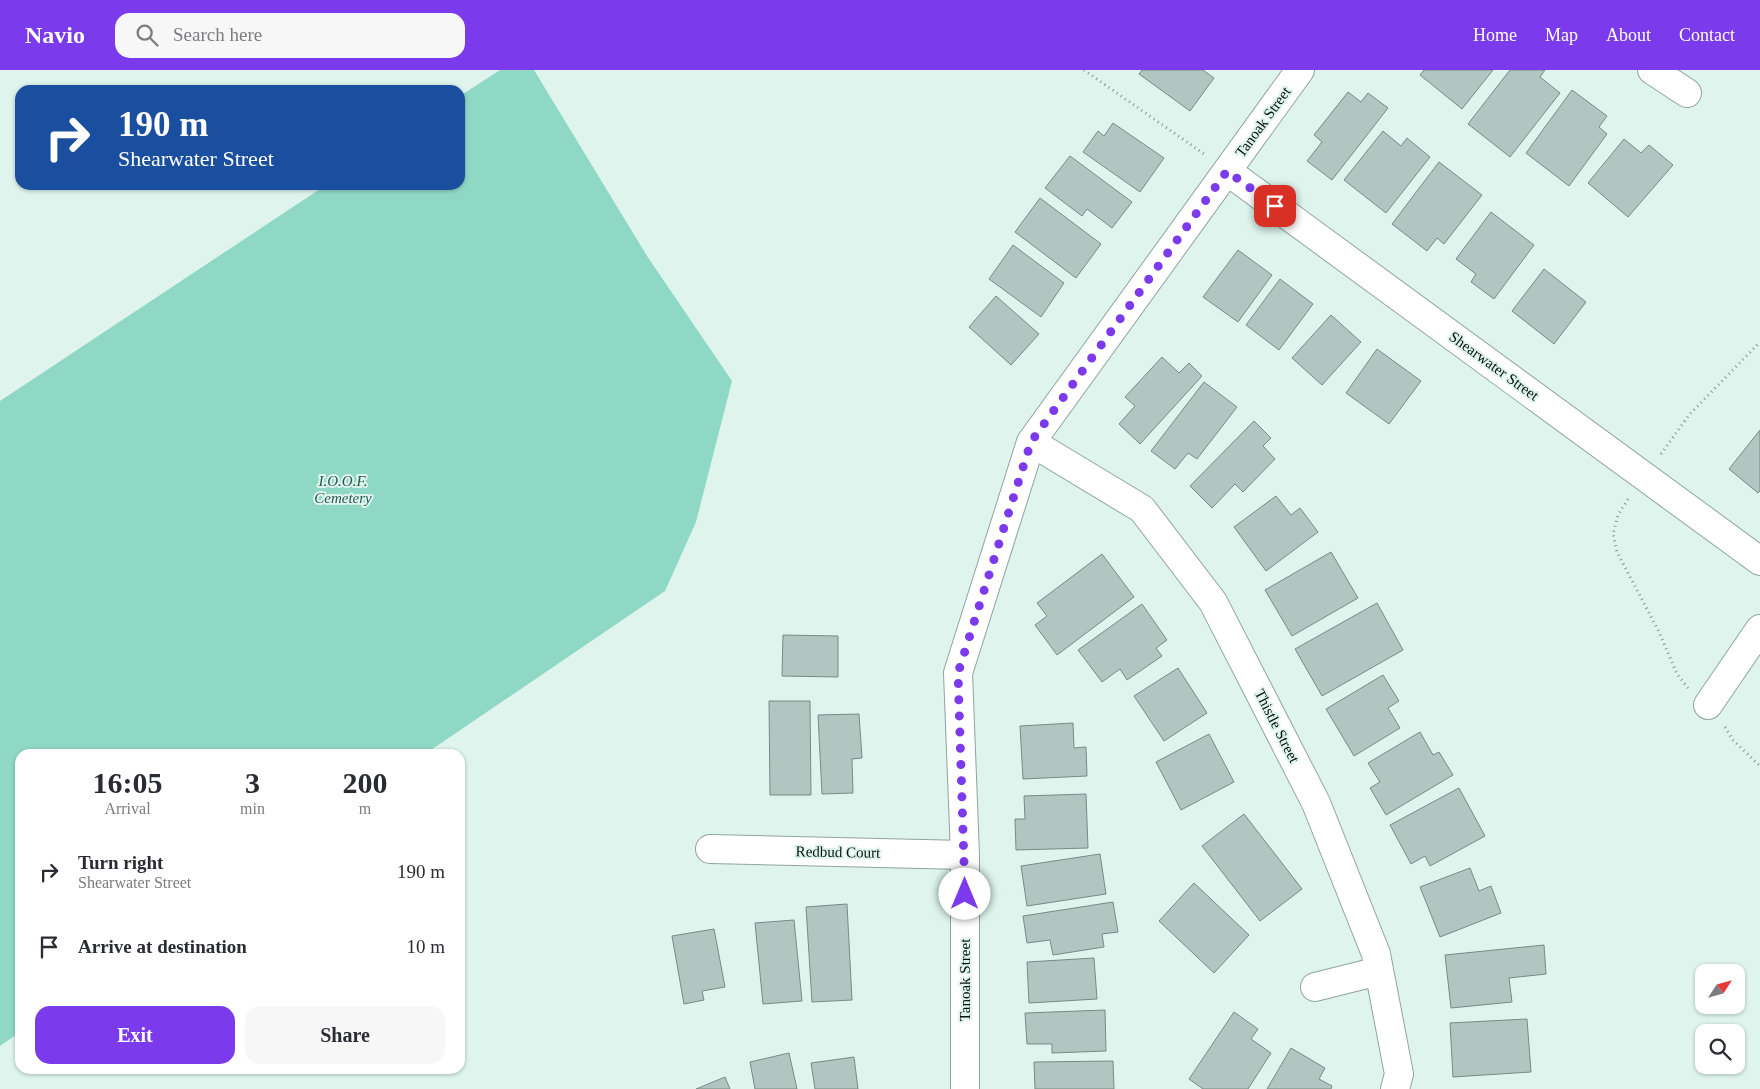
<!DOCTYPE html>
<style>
:root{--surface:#fff;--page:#f7f7f7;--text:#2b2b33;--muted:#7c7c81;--accent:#7c3aed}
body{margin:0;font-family:"Times New Roman",serif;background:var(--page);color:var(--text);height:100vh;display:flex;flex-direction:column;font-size:19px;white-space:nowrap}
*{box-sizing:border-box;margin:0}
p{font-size:16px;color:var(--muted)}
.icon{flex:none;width:28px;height:28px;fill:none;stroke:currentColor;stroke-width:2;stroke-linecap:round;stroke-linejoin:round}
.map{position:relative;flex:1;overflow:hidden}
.drawer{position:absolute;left:15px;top:679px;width:450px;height:325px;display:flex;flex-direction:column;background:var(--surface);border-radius:15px;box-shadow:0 1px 4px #0004}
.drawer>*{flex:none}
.banner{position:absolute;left:15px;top:15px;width:450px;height:105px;border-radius:15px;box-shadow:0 1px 4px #0004;background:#1a4fa0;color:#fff;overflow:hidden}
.needle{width:32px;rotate:54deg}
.tools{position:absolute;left:1695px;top:894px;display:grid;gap:10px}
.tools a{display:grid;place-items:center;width:50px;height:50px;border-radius:10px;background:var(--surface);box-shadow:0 1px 4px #0004;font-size:25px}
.pin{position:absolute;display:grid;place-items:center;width:42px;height:42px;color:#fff;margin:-21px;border-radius:10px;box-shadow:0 2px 8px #0006}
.me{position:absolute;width:55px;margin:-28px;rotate:0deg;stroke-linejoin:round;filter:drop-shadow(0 0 4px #0008)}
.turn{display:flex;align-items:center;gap:18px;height:105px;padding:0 20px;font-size:22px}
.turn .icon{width:65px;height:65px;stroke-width:2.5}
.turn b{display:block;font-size:35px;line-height:42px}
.eta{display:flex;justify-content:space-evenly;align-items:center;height:85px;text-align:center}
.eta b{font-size:30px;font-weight:700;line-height:35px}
.primary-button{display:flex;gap:10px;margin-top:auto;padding:10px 20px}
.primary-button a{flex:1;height:58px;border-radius:15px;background:var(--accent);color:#fff;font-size:20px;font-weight:700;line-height:58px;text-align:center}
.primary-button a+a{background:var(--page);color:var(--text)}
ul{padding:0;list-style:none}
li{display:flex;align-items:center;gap:15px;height:75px;padding:0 20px}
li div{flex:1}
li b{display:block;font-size:19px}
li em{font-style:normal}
header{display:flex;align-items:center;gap:30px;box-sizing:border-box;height:70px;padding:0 25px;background:var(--accent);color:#fff}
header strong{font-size:24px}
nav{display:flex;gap:28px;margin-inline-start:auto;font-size:18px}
.search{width:350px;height:45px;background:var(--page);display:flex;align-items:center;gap:12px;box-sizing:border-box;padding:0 18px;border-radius:15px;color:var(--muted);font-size:19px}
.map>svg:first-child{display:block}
</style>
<header>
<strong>Navio</strong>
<div class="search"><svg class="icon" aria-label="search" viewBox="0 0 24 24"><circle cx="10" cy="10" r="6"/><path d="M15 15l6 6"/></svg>Search here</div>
<nav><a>Home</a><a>Map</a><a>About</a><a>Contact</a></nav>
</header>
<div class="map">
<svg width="1760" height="1019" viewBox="0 0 1760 1019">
<rect width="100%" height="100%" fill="#def4ed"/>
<path fill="#90d8c6" d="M500 0H534L647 186 732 311 696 452 665 521 425 684H20V962L0 976V331L326 115H460V26Z"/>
<path fill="#b1c6c0" stroke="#778b85" d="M1142 0H1203L1214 8 1190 41 1139 4Z
M1424 0H1493L1462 39 1420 5Z
M1510 0H1545L1540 7 1560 23 1510 87 1468 54Z
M1572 20 1607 46 1599 57 1607 64 1569 116 1526 83Z
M1348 22 1361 32 1368 23 1388 38 1332 110 1307 91 1322 72 1314 65Z
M1113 53 1164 88 1140 122 1083 82 1098 61 1104 66Z
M1383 61 1401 76 1407 68 1430 87 1386 143 1344 110Z
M1624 69 1641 83 1649 75 1673 95 1628 147 1588 113Z
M1070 86 1132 132 1112 158 1087 139 1082 146 1045 118Z
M1439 92 1482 125 1444 174 1437 168 1427 181 1392 154Z
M1040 128 1101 174 1076 208 1015 162Z
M1491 142 1534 175 1494 229 1471 212 1476 204 1456 189Z
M1013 175 1064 213 1041 247 989 209Z
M1238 180 1272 205 1238 252 1203 227Z
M1544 199 1586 232 1554 274 1512 241Z
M1280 209 1313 234 1279 280 1246 255Z
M996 226 1039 264 1011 295 969 257Z
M1331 245 1361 272 1322 315 1292 288Z
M1377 279 1421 311 1389 354 1346 323Z
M1162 287 1179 303 1189 293 1202 306 1140 374 1119 354 1135 336 1125 327Z
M1204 312 1237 337 1197 389 1188 383 1175 399 1151 381Z
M1254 351 1271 368 1263 376 1275 389 1243 422 1235 414 1212 438 1190 416Z
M1760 360V421L1758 423 1729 399Z
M1276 426 1291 445 1300 438 1318 462 1266 501 1234 457Z
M1331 482 1358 528 1292 566 1265 520Z
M1102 484 1134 527 1057 585 1035 555 1047 546 1037 533Z
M1377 533 1403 580 1322 626 1295 579Z
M1142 534 1167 570 1156 578 1162 586 1127 610 1120 599 1102 612 1078 580Z
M783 565 838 566V607L782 606Z
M1178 598 1207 643 1164 671 1134 626Z
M1383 605 1399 631 1388 638 1400 658 1354 686 1326 639Z
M769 631H810L811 725H770Z
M859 644 862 688 852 689 853 723 822 724 818 645Z
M1073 653 1074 678 1086 677 1087 706 1023 709 1020 656Z
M1420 662 1433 685 1439 682 1453 705 1386 745 1370 718 1380 712 1368 693Z
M1209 664 1234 712 1181 740 1156 692Z
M1459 718 1485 766 1430 796 1425 786 1411 794 1390 755Z
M1086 724 1088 778 1016 780 1015 749H1025L1024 726Z
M1244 744 1302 819 1260 851 1202 776Z
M1100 784 1106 824 1027 836 1021 796Z
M1470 798 1479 821 1491 816 1501 843 1440 867 1420 817Z
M1194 813 1249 865 1214 903 1159 851Z
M1113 832 1118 862 1102 864 1104 877 1053 885 1050 870 1027 873 1023 846Z
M847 834 852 930 812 932 806 837Z
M794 850 802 931 763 934 755 853Z
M714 859 725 917 702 921 704 930 684 934 672 866Z
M1544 875 1546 904 1509 908 1512 932 1451 938 1445 885Z
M1094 888 1097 929 1029 933 1027 892Z
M1105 940 1106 981 1052 983V974H1027L1025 943Z
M1234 942 1258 959 1251 969 1271 983 1248 1019H1203L1189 1009Z
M1527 949 1531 1002 1453 1007 1450 953Z
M1291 978 1325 998 1319 1009 1332 1016 1331 1019H1267Z
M789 983 797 1019H755L750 992Z
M854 987 858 1019H815L811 993Z
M1113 991 1114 1019H1035L1034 992Z
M725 1007 730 1019H696Z"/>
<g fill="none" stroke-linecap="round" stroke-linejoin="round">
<g stroke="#90a49e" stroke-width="30">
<path id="minor" d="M1652 0 1687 23
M1227 101 1760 491
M1031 372 1142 439 1213 532 1316 733 1376 884 1399 1004 1395 1019
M1708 635 1760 559
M710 779 965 785
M1315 917 1379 901
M965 1019V785L958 603 1031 372 1300 0"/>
</g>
<path stroke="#879792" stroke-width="3" stroke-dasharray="1 4" stroke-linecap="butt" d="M1084 0 1204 84
M1661 384 1689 345 1760 272
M1628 429 1618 445 1613 464 1617 482 1659 562 1677 604 1688 618
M1725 657 1733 670 1760 696"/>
<use href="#minor" stroke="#fff" stroke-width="28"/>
</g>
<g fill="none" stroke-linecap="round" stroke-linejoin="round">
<path stroke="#7c3aed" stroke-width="9" stroke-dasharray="0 16.2" d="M965 824 958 603 1031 372 1227 101 1275 136"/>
</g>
<g text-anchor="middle" stroke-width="4" stroke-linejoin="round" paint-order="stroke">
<g font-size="15" fill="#0c1412" stroke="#def4ed">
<text transform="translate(1263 52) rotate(-54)" y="5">Tanoak Street</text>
<text transform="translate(1494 296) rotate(36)" y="5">Shearwater Street</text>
<text transform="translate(1277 656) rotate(63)" y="5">Thistle Street</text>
<text transform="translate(838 782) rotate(1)" y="5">Redbud Court</text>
<text transform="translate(965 910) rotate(-90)" y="5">Tanoak Street</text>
</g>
<g font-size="15" font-style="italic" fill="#27594d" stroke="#def4ed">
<text x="343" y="416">I.O.O.F.<tspan x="343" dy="17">Cemetery</tspan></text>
</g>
</g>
</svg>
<div class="tools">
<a><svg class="needle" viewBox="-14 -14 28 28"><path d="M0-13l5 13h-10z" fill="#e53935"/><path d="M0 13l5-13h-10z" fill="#7c7c81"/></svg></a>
<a><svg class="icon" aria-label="search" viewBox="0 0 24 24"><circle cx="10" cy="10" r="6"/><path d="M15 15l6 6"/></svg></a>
</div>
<div class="pin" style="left:1275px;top:136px;background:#d93025"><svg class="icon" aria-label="arrive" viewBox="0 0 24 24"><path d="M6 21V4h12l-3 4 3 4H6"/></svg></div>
<svg class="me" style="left:965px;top:824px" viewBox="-20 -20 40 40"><circle r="19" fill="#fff"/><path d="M0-13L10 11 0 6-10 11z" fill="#7c3aed"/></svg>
<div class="banner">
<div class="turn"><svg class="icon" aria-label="right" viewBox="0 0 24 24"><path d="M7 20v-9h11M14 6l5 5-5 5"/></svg><div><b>190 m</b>Shearwater Street</div></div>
</div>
<section class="drawer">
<div class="eta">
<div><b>16:05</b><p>Arrival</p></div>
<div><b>3</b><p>min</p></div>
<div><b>200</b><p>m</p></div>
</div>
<ul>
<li><svg class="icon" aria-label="right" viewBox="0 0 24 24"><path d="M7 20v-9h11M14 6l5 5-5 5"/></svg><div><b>Turn right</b><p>Shearwater Street</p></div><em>190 m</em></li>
<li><svg class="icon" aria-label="arrive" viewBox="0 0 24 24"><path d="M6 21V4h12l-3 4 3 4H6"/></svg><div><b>Arrive at destination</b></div><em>10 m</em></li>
</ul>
<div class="primary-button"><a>Exit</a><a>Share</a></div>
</section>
</div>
